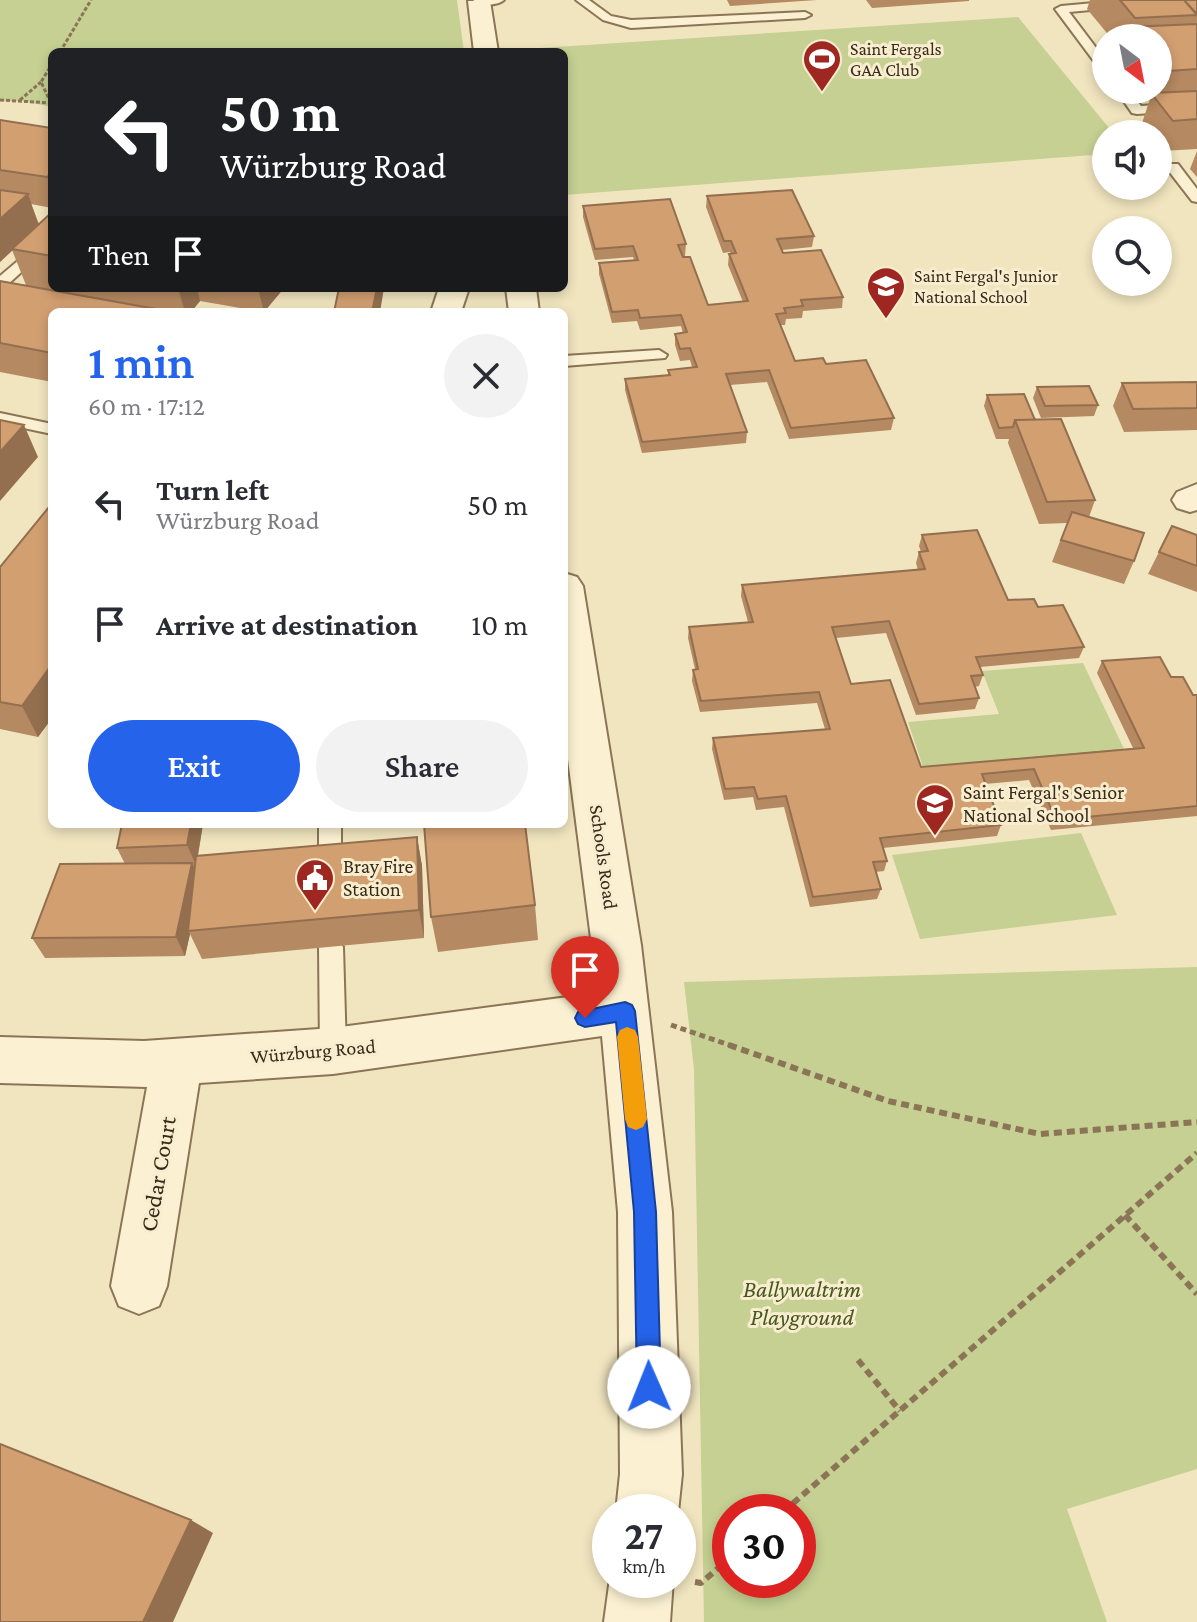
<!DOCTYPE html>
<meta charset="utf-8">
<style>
:root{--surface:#fff;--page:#f2f2f3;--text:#2b2b33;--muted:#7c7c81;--accent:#2563eb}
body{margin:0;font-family:"Crimson Pro",serif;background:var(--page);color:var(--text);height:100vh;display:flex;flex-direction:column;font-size:30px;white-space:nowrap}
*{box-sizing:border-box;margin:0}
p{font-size:26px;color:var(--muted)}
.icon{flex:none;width:44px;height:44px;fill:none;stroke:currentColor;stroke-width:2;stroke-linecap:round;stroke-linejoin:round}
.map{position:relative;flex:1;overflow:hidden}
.details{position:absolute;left:48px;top:308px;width:520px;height:520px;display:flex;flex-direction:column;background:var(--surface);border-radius:12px;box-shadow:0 4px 12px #0003}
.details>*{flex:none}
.top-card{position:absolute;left:48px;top:48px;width:520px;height:244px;border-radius:12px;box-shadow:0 4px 12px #0003;background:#202124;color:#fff;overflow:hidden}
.needle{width:52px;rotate:148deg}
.buttons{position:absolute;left:1092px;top:24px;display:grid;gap:16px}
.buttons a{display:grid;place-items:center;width:80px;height:80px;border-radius:50%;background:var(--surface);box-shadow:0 4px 12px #0003;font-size:40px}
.speed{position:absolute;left:592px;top:1494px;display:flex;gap:16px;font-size:40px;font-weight:700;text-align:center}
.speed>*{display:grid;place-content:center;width:104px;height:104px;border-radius:50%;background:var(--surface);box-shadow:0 4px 12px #0003;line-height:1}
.speed small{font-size:20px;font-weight:400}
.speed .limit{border:12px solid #d22;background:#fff;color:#111}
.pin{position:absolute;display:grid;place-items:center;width:68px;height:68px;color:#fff;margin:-82px -34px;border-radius:50% 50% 50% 0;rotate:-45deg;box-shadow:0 0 8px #0007}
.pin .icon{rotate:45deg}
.me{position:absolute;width:88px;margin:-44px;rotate:359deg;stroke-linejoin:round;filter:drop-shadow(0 0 6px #0008)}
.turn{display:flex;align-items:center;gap:28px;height:168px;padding:0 40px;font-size:36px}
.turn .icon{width:104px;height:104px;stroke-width:2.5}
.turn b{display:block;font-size:56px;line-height:68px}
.then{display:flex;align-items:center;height:76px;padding:0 40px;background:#0003;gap:16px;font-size:30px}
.round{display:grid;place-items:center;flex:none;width:84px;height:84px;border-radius:42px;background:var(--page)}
.headline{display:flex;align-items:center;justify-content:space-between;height:136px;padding:0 40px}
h1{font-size:48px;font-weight:600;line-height:60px;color:var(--accent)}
.primary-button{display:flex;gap:16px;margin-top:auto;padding:16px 40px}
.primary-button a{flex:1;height:92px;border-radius:48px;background:var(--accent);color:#fff;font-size:32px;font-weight:600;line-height:92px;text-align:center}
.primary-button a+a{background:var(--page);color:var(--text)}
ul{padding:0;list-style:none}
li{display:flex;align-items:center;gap:24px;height:120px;padding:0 40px}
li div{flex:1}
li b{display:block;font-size:30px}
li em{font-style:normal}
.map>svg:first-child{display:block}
</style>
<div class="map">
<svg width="1197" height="1622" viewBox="0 0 1197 1622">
<rect width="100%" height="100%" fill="#f1e5bf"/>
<path fill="#c5d092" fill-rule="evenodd" d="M0 0H457L464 52H52V107L22 101H0Z
M1018 17 1114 134H1106V154L564 195V52L509 50Z
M1083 663 1125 751 924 770 908 722 999 714 982 671Z
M1081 833 1117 915 920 939 892 855Z
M1197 967V1469L1067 1509 1107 1622H704L694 1069 684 982ZM730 1512H798V1580H730Z"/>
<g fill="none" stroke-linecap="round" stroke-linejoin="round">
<g stroke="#8b7556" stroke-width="4">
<path id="service" d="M473 0H504C497 6 480 6 473 0Z
M576 0H589L611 16 631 20 805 12 811 15 805 18 631 28 603 20Z
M1127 0H1174L1168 3 1069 12 1106 61V73L1102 72 1055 9 1061 6Z
M1116 90H1128L1141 106 1197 102V110L1137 114 1132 113Z
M1168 164H1178L1197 189V202L1192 201 1168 170Z
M52 232V244L5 287 0 289V276Z
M659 350 667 355 665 358 564 366V356Z
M0 413 52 424V434L0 423Z
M319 824H341V875L338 882 330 884 322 882 319 875Z
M331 937 339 940 343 947 346 1051 342 1059 333 1062 324 1059 320 1051 319 947 323 940Z"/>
</g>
<g stroke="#8b7556" stroke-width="4">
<path id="minor" d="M468 1H490L498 52H474Z
M439 288H469L461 312H431Z
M506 288H536L539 312H509Z
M1197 484V510L1190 512 1177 508 1172 500 1177 492Z
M564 573 577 577 583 586 641 945 672 1212 682 1474 678 1512H616L620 1474 618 1212 602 1036 333 1074 199 1083 167 1286 159 1306 139 1314 119 1306 111 1286 147 1087 0 1083V1037L144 1041 333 1028 598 993 564 728Z
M610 1578V1580H673L670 1622H604Z"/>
</g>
<path stroke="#8b7556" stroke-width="3" stroke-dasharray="4 2" stroke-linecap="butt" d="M60 52 91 0
M0 100 52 103
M20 100 41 82
M51 103 41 82 52 64"/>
<path stroke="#8b7556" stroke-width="5" stroke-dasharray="6 4" stroke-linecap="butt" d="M671 1025 735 1047"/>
<path stroke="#8b7556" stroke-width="6" stroke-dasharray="8 5" stroke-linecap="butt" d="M729 1045 888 1101 1040 1134 1197 1122
M1125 1215 1197 1294
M858 1360 900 1411
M783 1512 1197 1153
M695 1582 701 1583 730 1558"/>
<use href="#service" fill="#fbf1d2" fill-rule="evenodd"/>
<use href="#minor" fill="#fbf1d2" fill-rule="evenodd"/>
</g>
<path fill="#b58961" d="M727 0H817L730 6Z
M866 0H969V1L872 8Z
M1090 0H1197V149L1162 151 1158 145V134H1150L1142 123 1152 93 1149 90H1158V38H1111L1087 9Z
M0 119 1 121 52 128V208L31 204 39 224 52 212V288H284L264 312 200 301 191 312H52V382L0 372V281L26 285 12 250 0 262Z
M1197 151V177L1190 169Z
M707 196 814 236 812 247 782 250 783 253 843 297 842 308 803 311 802 318 786 319 785 325H780L795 361 826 364 894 418 891 430 789 439 767 382 730 385 747 432 746 443 642 453 625 390V379L668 375V370L692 367 690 360 680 361 675 345V334L683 333 681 326 640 330 637 321 612 323 599 274V263L634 260 633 257 595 260 583 217V206L686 244 685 256H682L708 305 743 302 728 265 729 254H731L730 252 723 253 706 207Z
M1197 382V430L1124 432 1113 406 1122 383Z
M1037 387 1098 405 1094 416 1041 418 1033 398Z
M987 395 1035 420 1095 500 1089 517 1134 561 1124 584 1052 562 1067 523 1039 524 1008 443 1009 439H996L984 406Z
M52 507V718L38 737 0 729V567Z
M922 535 1008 600 1038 607 1084 647 1079 658 980 667 983 675 979 686 975 687 979 698 975 709 916 715 886 633 836 638 851 684 921 767 1133 748 1097 673 1102 661 1171 677 1193 695H1197V816L1051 830 1029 780 985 784 1001 825 997 836 883 848 887 861 884 871 876 872 881 889 877 899 810 907 784 807 756 810 753 797 724 800 712 749 713 738 825 729 817 703 700 712 692 681 693 670 695 669 688 638 689 627 748 622 741 596 742 585 918 570 916 563 919 552H921L919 546Z
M1197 535V592L1148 574 1159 552Z
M203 824 198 856 417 837 422 866 424 938 202 959 190 934 185 956 45 958 32 938 125 864 117 848Z
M535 905 538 940 438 952 431 917Z"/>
<path fill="#936f4f" d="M52 173V192L47 177Z
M28 194 39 226 0 262V219Z
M178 288H197L200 301 191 312H185Z
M258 288H284L264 312Z
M377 288H384L380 312H372Z
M24 425 38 457 0 501V452Z
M52 664V718L38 737 22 706Z
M191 824H203L196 865 187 845Z
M417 837 422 866 424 938 419 910Z
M192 863 201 883 188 931 190 934 185 956 176 937Z
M191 1520 213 1533 173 1622H143Z"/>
<path fill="#d29f71" stroke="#936f4f" stroke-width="2" d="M1120 0H1184L1197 15 1135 18Z
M1184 0H1197V14Z
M1197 24V69L1168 71 1158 59V38H1139L1130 27Z
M1197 91V119L1173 121 1151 93Z
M0 120 52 128V173L47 177 0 170Z
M0 190 28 194 0 219Z
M792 190 814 236 777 239 783 253 821 250 843 297 801 300 803 306 784 308 786 313 776 314 795 361 823 358 826 364 866 360 894 418 791 428 769 370 726 374 747 432 642 442 625 379 670 375 668 370 697 367 690 348 680 349 675 334 687 332 681 315 640 318 638 310 612 312 599 263 638 260 633 246 595 249 583 206 670 199 686 244 678 245 683 257H690L708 305 748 301 729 254 736 253 731 241H724L707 196Z
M52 212V256L12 249Z
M0 281 156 309 154 312H52V353L0 343Z
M339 288H377L372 312H334Z
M1197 382V408L1133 409 1122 383Z
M1089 386 1098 405 1045 406 1037 387Z
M1024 394 1035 420H1015L1013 427 999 428 987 395Z
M1061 419 1095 500 1047 502 1015 420Z
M0 420 24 425 0 452Z
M49 507H52V664L22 706 0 702V567Z
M1072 512 1144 533 1134 561 1061 540Z
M1172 526 1197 535V566L1159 552Z
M977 530 1008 600 1034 599 1038 607 1063 605 1084 647 976 657 983 675 971 676 979 698 919 704 889 621 832 627 851 684 890 680 921 767 1144 748 1102 661 1160 657 1171 677H1183L1193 695H1197V806L1056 820 1034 769 982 774 1001 825 880 838 887 861 873 862 881 889 813 897 786 796 758 799 754 787 725 789 713 738 830 729 819 692 701 701 693 670 698 669 689 627 753 622 742 585 925 569 919 552 928 551 922 535Z
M122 824H191L187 845 117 848Z
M424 824H525L535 905 431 917Z
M417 837 419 910 188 931 196 856Z
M192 863 176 937 32 938 60 864Z
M0 1444 191 1520 143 1622H0Z"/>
<path fill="#2563eb" stroke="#184099" stroke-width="2" d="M625 1002 632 1005 635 1011 656 1212 661 1387 658 1395 649 1399 641 1395 637 1387 634 1212 616 1022 585 1027 578 1024 575 1018 578 1012Z"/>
<path fill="#f59e0b" d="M627 1027 635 1030 638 1037 647 1119 643 1127 636 1130 628 1127 625 1119 617 1037 620 1030Z"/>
<defs>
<g id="stadium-pin" transform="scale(2)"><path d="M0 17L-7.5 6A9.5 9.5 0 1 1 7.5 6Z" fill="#9e2721" stroke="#f8eecf"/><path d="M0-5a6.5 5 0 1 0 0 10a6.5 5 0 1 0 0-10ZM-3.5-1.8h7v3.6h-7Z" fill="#fff"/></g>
<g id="school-pin" transform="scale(2)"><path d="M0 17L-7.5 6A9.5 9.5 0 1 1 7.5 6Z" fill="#9e2721" stroke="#f8eecf"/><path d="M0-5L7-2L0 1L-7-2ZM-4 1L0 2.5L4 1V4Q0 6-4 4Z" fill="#fff"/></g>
<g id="civic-pin" transform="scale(2)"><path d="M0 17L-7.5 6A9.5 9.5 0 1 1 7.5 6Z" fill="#9e2721" stroke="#f8eecf"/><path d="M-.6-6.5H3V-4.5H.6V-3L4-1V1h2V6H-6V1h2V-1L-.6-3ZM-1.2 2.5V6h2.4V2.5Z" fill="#fff"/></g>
</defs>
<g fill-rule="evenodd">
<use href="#stadium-pin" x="822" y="59"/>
<use href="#school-pin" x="886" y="286"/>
<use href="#school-pin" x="935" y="803"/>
<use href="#civic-pin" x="315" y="878"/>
</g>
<g text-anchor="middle" stroke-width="6" stroke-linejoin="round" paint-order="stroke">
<g font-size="18" fill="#392b1b" stroke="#f8eecf" text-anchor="start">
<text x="850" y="55">Saint Fergals<tspan x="850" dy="21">GAA Club</tspan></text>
<text x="914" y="282">Saint Fergal's Junior<tspan x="914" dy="21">National School</tspan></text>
</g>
<g font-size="20" fill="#392b1b" stroke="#f8eecf" text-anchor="start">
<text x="963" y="799">Saint Fergal's Senior<tspan x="963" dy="23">National School</tspan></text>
<text x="343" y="873">Bray Fire<tspan x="343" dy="23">Station</tspan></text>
</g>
<g font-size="20" fill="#392b1b" stroke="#f8eecf">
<text transform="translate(604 857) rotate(82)" y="7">Schools Road</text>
<text transform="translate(313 1051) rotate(-5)" y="7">Würzburg Road</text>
</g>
<g font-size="24" fill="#392b1b" stroke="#f8eecf">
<text transform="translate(158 1174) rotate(-80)" y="8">Cedar Court</text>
</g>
<g font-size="24" font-style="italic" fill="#465720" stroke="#f8eecf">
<text x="802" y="1297">Ballywaltrim<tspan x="802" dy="28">Playground</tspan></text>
</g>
</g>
</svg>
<div class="buttons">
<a><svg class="needle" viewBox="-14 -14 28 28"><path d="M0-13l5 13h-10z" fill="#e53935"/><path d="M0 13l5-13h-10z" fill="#7c7c81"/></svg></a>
<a><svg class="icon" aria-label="sound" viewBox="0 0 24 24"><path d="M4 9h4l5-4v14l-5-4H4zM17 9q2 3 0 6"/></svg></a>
<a><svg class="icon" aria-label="search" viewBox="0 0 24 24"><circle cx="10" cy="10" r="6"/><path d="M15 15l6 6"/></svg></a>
</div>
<div class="speed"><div>27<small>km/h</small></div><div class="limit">30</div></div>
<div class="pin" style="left:585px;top:1018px;background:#d93025"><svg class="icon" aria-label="arrive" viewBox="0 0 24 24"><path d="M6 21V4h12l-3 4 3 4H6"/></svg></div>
<svg class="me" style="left:649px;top:1387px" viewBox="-20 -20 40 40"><circle r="19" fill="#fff"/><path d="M0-13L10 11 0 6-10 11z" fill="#2563eb"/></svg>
<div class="top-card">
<div class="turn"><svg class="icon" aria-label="left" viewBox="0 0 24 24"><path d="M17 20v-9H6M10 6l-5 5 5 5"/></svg><div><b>50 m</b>Würzburg Road</div></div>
<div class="then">Then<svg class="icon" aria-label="arrive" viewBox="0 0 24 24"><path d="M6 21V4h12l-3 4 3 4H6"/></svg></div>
</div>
<section class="details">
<div class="headline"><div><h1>1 min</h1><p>60 m · 17:12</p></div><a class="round"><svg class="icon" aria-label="close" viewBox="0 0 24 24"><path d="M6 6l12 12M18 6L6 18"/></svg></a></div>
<ul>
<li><svg class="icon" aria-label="left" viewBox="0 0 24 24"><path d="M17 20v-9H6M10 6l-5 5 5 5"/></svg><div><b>Turn left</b><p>Würzburg Road</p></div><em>50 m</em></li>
<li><svg class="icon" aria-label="arrive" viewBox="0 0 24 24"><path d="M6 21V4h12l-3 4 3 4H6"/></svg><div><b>Arrive at destination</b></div><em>10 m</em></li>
</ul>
<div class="primary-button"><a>Exit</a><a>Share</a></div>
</section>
</div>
